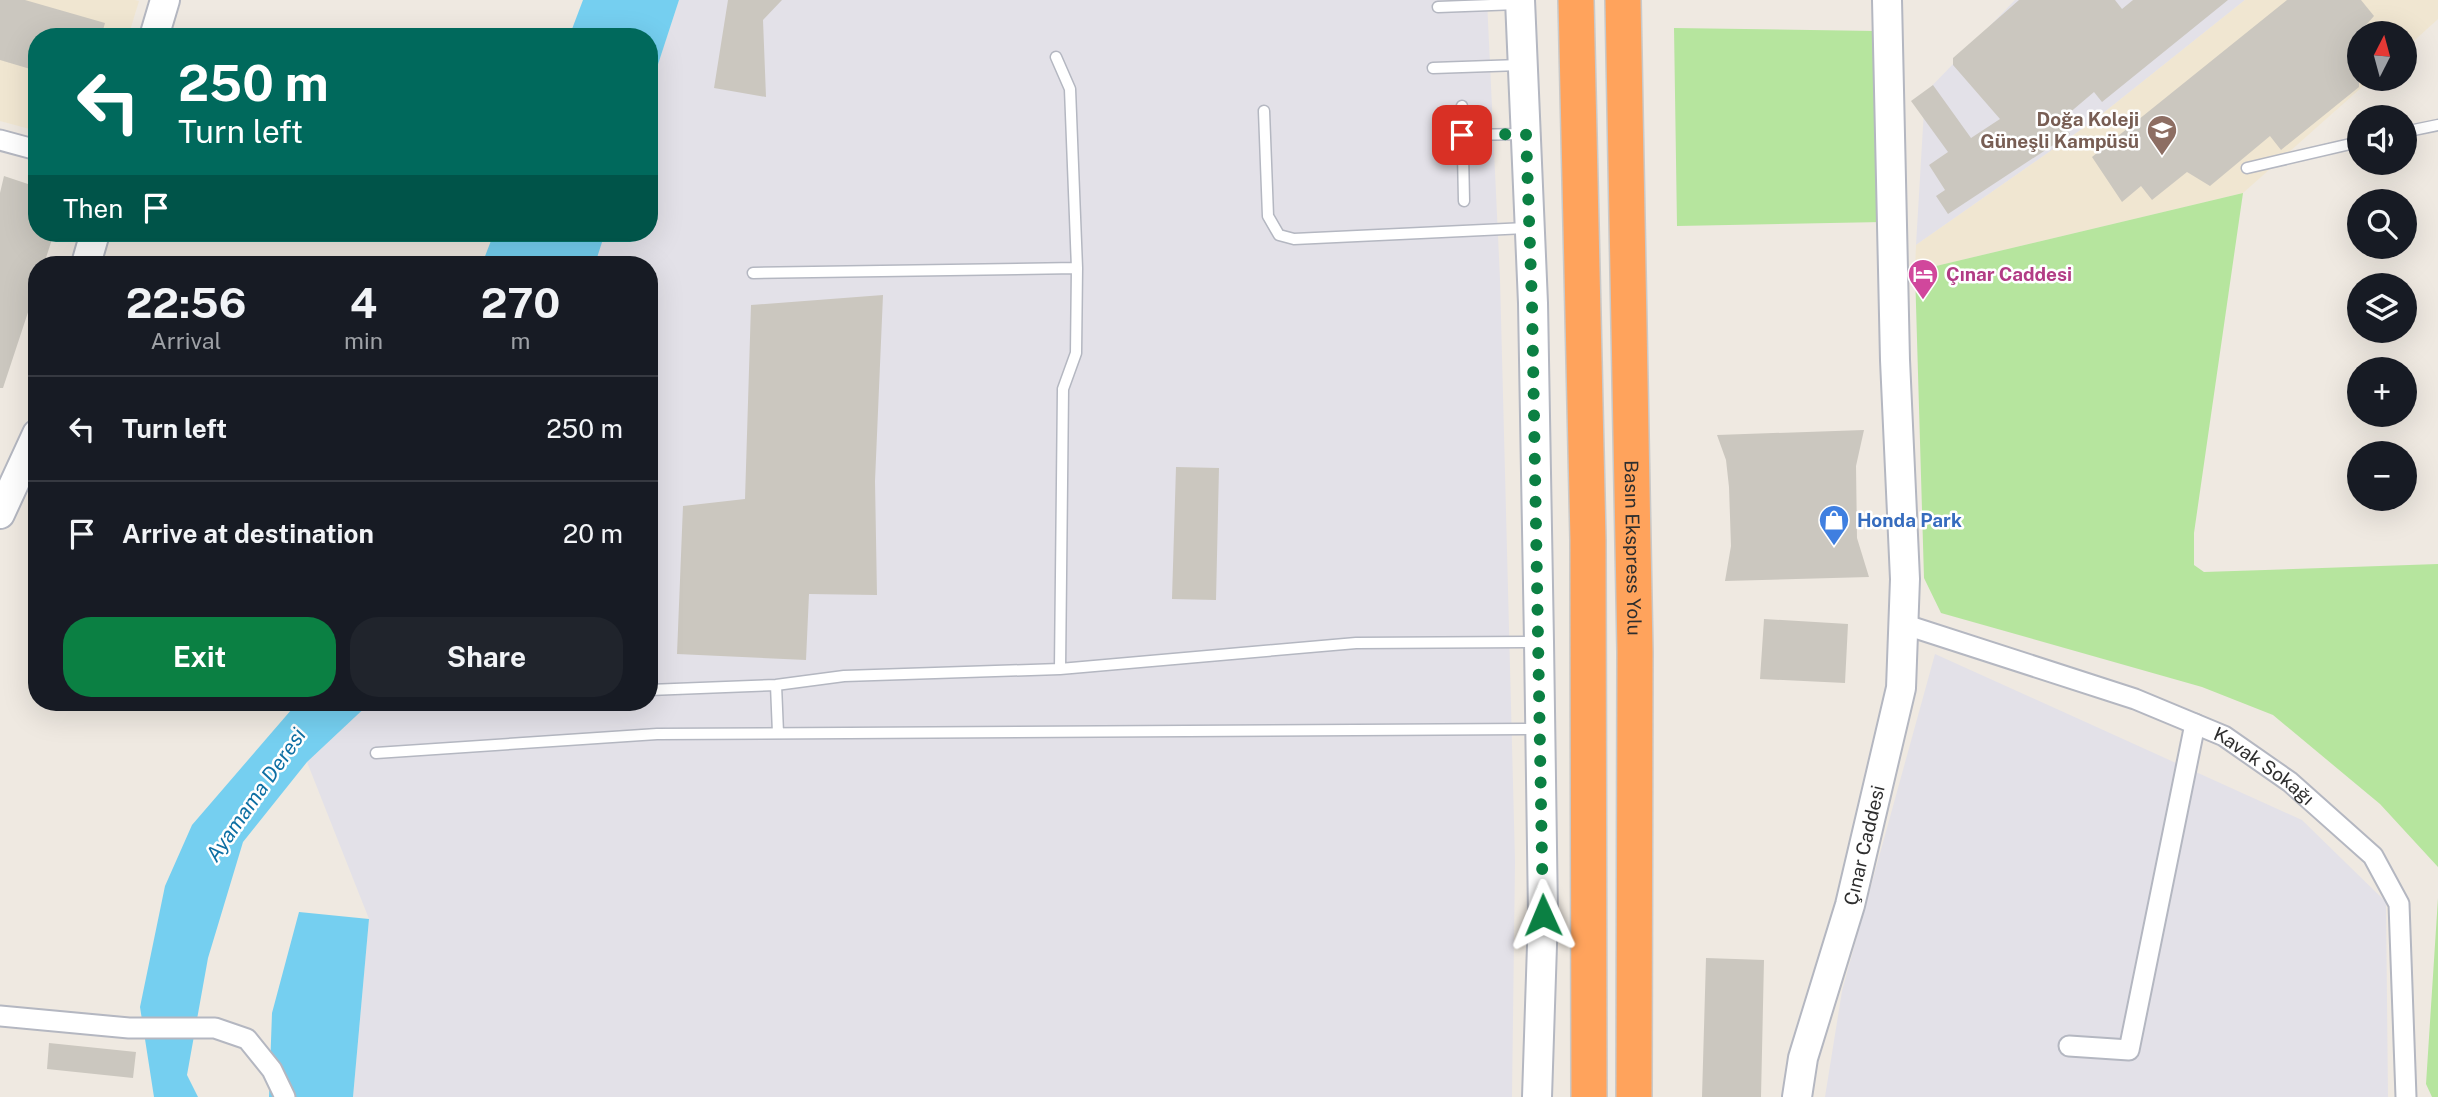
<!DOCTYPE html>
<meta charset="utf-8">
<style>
:root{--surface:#171b24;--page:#20242c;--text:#f1f3f6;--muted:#9ea1a6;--line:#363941;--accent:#0b8043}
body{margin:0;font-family:"Public Sans",sans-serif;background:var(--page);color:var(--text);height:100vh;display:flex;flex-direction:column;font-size:26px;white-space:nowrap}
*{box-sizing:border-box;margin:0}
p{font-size:23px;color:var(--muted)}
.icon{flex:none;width:38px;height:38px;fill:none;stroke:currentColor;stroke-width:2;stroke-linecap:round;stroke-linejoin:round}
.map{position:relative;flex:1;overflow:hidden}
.drawer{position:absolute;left:28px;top:256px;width:630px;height:455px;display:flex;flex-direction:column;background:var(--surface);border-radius:28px;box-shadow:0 7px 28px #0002}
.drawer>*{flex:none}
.hud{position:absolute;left:28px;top:28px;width:630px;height:214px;border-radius:28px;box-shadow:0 7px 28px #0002;background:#00695c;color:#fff;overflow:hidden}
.needle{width:46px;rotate:6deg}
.fabs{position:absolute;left:2347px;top:21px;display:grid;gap:14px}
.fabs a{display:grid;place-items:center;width:70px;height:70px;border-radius:50%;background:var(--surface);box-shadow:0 7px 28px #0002;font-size:35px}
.pin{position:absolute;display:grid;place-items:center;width:60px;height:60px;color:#fff;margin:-30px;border-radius:14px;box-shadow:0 4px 10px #0006}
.me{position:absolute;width:77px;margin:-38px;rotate:359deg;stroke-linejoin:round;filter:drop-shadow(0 0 5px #0008)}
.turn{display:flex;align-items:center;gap:24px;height:147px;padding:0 35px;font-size:32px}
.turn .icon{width:91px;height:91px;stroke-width:2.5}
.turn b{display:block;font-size:49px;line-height:60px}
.then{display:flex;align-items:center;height:66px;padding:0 35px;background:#0003;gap:14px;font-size:26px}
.eta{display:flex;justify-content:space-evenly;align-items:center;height:119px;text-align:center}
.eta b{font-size:42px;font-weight:700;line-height:49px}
.primary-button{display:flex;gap:14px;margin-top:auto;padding:14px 35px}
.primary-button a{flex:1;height:80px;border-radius:28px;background:var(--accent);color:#fff;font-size:28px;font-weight:700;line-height:80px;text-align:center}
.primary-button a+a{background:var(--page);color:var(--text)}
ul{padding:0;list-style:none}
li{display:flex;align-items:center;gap:21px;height:105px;padding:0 35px;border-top:2px solid var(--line)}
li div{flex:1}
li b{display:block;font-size:26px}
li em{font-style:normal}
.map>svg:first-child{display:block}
</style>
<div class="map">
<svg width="2438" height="1097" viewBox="0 0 2438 1097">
<rect width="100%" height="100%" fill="#efe9e1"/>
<path fill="#e3e1e8" d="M679 0H1487L1500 279 1515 861 1512 1097H353L369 919 307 762 371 702H649V264H595L605 233H649V92Z
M2015 0H2245L2092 122 1916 245 1925 93Z
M1935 654 2302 820 2386 902 2388 1097H1825L1842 991Z"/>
<path fill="#f0e6d1" d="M0 0H135L139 1 128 37H37V131L0 121Z
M2245 0H2438V19L2405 49 2404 33H2359V79H2371L2243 193 1915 271 1916 245 2092 122Z"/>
<path fill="#b6e59e" d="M1674 28 1876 31 1883 222 1677 226Z
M2243 193 2194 533V565L2204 572 2438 564V867L2380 804 2273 715 2202 687 1941 613 1924 578 1915 271Z
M2438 898V1097H2432L2426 1084Z"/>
<path fill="#75cff0" d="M583 0H679L649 92V37H569Z
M494 233H605L595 264H482Z
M298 702H371L307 762 243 842 208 958 187 1075 198 1097H154L140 1007 165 886 192 825Z
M299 912 369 919 353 1097H269L272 1013Z"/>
<path fill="#cbc7bf" d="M0 0H25L105 23 101 37H37V71L0 60Z
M728 0H782L763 20 766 97 714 88Z
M2019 0H2115L2122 9 2133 0H2228L2102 102 2094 92 2061 120 2070 134 1948 214 1936 196 1945 190 1929 165 1948 152 1911 101 1933 85 1971 138 2000 119 1953 65V58Z
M2287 0H2361L2374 16 2366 25 2373 33H2359V87L2281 150 2270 136 2210 186 2187 172 2152 200 2141 186 2122 202 2092 157Z
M4 176 37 187V233H54L44 264H37V285L3 388H0V193Z
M883 295 875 481 877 595 809 594 806 660 677 654 683 506 745 499 751 305Z
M1864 430 1856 466 1857 538 1869 577 1725 581 1731 546 1729 487 1726 460 1717 435Z
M1176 467 1219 468 1216 600 1172 599Z
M1764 619 1848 624 1845 683 1760 679Z
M1706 958 1764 960 1761 1097H1702Z
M49 1043 136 1052 133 1078 47 1069Z"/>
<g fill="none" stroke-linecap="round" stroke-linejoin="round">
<g stroke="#b4b7c1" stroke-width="13">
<path id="service" d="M1438 7 1518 4
M1056 57 1070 89 1077 268
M1433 68 1520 65
M1462 106 1464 201
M1264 111 1268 216 1279 235 1294 239 1528 228
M2404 132 2438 125
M1462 135 1525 134
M2247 168 2359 142
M753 273 1077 268 1076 353 1063 389 1060 669
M776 685 778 733
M649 690 776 685 844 676 1060 669 1356 643 1536 642
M376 753 657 734 1537 729"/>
</g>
<g stroke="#b4b7c1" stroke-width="23">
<g id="minor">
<path d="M0 140 37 150"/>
<path id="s1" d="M1903 624 2135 699 2224 736 2290 782 2373 856 2399 904 2406 1097"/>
<path d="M0 1016 129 1028H215L247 1039 272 1070 285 1097"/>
<path d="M2069 1046 2129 1050 2195 724"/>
</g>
</g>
<g stroke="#b4b7c1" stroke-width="32">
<g id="secondary">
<path d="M1520 0 1533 303 1539 642 1543 915 1537 1097"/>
<path d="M154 37 165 0"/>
<path d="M86 264 95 233"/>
<path d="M0 514 37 434"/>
<path id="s2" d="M1797 1097 1803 1058 1850 905 1901 688 1905 579 1895 360 1887 0"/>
</g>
</g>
<g stroke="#c9c9c9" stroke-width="38">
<g id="motorway">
<path d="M1576 0 1588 540 1589 1097"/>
<path id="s3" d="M1623 0 1635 652 1634 1097"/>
</g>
</g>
<use href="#service" stroke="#fff" stroke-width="10"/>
<use href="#minor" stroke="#fff" stroke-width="19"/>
<use href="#secondary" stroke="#fff" stroke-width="28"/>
<use href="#motorway" stroke="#ffa35c" stroke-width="35"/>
</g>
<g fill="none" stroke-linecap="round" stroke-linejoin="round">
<path stroke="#0b8043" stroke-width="12" stroke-dasharray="0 21.6" d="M1462 135 1526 134 1532 303 1543 915"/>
</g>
<defs>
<g id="school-pin" transform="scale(1.575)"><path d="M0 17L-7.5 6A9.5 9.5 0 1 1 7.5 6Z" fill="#8d6e63" stroke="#fff"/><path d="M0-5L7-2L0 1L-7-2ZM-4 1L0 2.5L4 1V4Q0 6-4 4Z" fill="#fff"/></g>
<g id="hotel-pin" transform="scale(1.575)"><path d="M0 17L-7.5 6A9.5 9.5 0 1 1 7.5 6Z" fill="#d1479c" stroke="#fff"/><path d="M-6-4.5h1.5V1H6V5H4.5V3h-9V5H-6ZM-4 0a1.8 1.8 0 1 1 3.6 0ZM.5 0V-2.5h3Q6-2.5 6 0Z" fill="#fff"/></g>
<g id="shop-pin" transform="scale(1.575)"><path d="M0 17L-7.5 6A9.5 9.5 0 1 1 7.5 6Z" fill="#3f7fe0" stroke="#fff"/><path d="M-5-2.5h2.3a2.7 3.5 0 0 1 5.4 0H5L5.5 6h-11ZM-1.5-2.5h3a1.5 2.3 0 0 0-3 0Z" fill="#fff"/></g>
</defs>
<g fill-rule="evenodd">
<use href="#school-pin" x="2162" y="130"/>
<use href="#hotel-pin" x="1923" y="274"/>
<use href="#shop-pin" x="1834" y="520"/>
</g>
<g text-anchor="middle" stroke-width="5" stroke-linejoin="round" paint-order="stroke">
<g font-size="19" font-weight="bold" fill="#785e54" stroke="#fff" text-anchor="end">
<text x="2139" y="126">Doğa Koleji<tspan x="2139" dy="22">Güneşli Kampüsü</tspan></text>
</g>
<g font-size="19" font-weight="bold" fill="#b23c85" stroke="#fff" text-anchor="start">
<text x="1946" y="281">Çınar Caddesi</text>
</g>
<g font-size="19" font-weight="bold" fill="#366cbe" stroke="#fff" text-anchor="start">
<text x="1857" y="527">Honda Park</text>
</g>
<g font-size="19" fill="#2e2e2e" stroke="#fff">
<text dy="7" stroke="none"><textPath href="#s3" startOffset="548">Basın Ekspress Yolu</textPath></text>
<text dy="7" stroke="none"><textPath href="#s1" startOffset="390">Kavak Sokağı</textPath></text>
<text dy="7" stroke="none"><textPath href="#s2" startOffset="261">Çınar Caddesi</textPath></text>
</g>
<g font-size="21" font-style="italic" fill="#0d6fa3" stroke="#fff">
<text transform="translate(256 795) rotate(-55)" y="7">Ayamama Deresi</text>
</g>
</g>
</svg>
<div class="fabs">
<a><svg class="needle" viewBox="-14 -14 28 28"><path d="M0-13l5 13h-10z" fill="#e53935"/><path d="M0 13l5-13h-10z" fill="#9ea1a6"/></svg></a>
<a><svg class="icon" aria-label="sound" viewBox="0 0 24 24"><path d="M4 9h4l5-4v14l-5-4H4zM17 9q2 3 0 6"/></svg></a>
<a><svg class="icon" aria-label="search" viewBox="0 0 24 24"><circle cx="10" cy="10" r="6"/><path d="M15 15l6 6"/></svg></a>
<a><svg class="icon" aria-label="layers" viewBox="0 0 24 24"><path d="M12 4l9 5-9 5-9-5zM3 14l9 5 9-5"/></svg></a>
<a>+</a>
<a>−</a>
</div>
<div class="pin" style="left:1462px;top:135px;background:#d93025"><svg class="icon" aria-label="arrive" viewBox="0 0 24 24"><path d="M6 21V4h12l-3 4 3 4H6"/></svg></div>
<svg class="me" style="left:1543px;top:915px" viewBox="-20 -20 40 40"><path d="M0-17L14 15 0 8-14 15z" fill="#0b8043" stroke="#fff" stroke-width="4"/></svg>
<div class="hud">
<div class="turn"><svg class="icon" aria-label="left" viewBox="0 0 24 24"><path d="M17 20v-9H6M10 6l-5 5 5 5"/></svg><div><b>250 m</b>Turn left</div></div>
<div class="then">Then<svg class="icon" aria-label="arrive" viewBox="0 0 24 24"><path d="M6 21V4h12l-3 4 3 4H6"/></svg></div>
</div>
<section class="drawer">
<div class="eta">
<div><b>22:56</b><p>Arrival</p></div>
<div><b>4</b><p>min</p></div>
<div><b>270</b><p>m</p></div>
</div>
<ul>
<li><svg class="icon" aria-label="left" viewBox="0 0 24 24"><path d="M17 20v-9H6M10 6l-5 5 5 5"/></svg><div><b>Turn left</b></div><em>250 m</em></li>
<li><svg class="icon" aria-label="arrive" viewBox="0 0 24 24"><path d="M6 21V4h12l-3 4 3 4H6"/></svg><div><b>Arrive at destination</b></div><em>20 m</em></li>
</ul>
<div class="primary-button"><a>Exit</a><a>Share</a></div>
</section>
</div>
